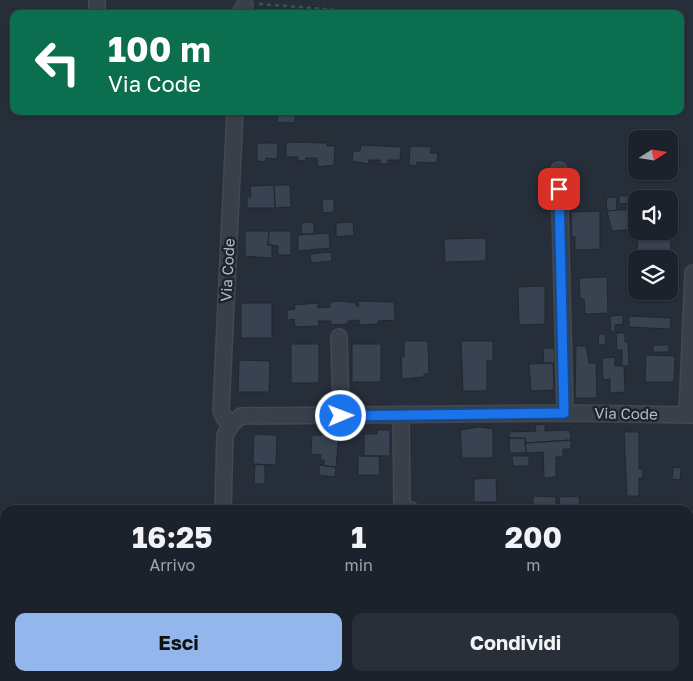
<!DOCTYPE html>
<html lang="it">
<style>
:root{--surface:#1c222c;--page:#292f38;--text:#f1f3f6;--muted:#a0a4a9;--line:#3a3f48;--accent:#93b6ec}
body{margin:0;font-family:"Golos Text",sans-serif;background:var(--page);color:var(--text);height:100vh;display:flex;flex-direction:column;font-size:19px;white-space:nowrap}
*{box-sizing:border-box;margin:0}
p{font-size:16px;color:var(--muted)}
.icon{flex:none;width:28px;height:28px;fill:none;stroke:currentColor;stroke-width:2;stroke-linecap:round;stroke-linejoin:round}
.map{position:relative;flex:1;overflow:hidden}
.side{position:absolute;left:0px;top:505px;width:694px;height:176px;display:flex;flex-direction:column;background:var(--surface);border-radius:15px 15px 0 0;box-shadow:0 1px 4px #0004,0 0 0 1px var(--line)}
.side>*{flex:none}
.banner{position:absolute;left:10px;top:10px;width:674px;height:105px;border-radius:10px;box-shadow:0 1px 4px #0004,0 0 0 1px var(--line);background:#0b6e4f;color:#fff;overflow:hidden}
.needle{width:32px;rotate:78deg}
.buttons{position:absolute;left:628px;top:130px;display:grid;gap:10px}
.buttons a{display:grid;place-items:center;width:50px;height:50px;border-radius:10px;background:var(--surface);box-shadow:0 1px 4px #0004,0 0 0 1px var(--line);font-size:25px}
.pin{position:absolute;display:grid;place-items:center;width:42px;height:42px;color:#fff;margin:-21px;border-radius:10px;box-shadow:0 2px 8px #0006}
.me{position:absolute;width:55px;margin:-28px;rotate:89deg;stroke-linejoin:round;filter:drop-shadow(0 0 4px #0008)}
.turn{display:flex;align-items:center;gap:18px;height:105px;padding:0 15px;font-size:22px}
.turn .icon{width:65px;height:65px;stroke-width:2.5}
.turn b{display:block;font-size:35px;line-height:42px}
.eta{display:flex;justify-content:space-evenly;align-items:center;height:85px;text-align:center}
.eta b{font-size:30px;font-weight:700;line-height:35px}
.action{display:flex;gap:10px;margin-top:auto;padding:10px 15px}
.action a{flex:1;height:58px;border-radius:10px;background:var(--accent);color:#111;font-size:20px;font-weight:700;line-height:58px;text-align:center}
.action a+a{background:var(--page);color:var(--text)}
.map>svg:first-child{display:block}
</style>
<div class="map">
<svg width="693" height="681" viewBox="0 0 693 681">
<rect width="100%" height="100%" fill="#262e3a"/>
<path fill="#384250" stroke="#202731" d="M269 111H295V123L277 122 278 112Z
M286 142 327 143V146H335L334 165 318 167 317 158H306L305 161 297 160 298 157H286Z
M257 143H278L277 159 266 158V162L257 161Z
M361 145 401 147 400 160H388V164H380V160H369L368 164 352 161 353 151H360Z
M410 146 431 147 430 153H438L437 163 417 162V166L409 165Z
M274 185H290L291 207 275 208Z
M274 185 275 208H247V197H251L250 186Z
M639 195 636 203 619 204V196Z
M616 197 617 210 607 211 606 198Z
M322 199H334V212L323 213Z
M632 209 634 229 612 231 607 211Z
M600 211V249L575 250V237H572L571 212Z
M314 222V234H302L301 223Z
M353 222 354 235 336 237V223Z
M245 231H269L268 245H272V258L245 256Z
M269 231H291V255H278V246L268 245Z
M329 233 330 248 298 251V235Z
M638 233 671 234 670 265 669 259H637Z
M486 238V261L445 262 444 239Z
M331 252 332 261 311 263 310 254Z
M607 277 608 313 585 314 584 299H580L579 278Z
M545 286V324L519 325 518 287Z
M340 301 356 303V306H359L358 301 394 302 395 320 378 321V324L359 325V320L348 321V324L331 325V321H318L319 326 295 327 294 319 287 320V310L295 309 294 305 318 303V308L330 307V302Z
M241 303H272V338H241Z
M623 315V324L615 325V332H611L610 316Z
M629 316 671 318 670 329 629 327Z
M616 333H625V342H628L629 366H622V350H617Z
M599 334H606L605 345 598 344Z
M404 341H428L429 374H424V377L402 379 401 357H404Z
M461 341H493V361H487V391H463Z
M291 344H319V383H291Z
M352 344H381V382H352Z
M653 345H669V352H653Z
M576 346H586L589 363H596L597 398H575Z
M543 348H554L555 363H544Z
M646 355 675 356 674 382H645Z
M615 357V366H624L625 392 610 393V379L603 380 602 358Z
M239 360 270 361 269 392H238Z
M553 363 554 390 531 391 529 364Z
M545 424V431L570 430 571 440 525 443V438H509V432L536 431 535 425Z
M479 427 493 429V458H462L460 430Z
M377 430H390V456H364V434H377Z
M624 432H639V469H643V478H639V496H627Z
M323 433 339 434 336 467 324 466V460H320L321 455 311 454 312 435H323Z
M254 434 277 435 276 465 253 464Z
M509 438H525L526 453H510Z
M571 440V449H563V457H556V477L544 478 543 452 526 453 525 443Z
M358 456H379L380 475H358Z
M512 456H529V466H513Z
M255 464 265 465V484H254Z
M319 465 336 467 335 477 319 475Z
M673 467 681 468 680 480 672 479Z
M496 478 497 502H474V479Z
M533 496 556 497V508H533Z
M579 496 580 508 560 509 559 497Z"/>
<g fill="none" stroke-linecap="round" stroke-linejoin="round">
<g stroke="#424953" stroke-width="18">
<path id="minor" d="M97 14V0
M239 14 245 5
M559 170 565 413
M339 337 341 416
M401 414 402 509 411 510
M687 415 693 273
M232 424 225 419 221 411 235 111
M223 510 225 435 232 424 241 416 565 413 693 415
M219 681V676"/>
</g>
<path stroke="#405253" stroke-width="2.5" stroke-dasharray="4 4" stroke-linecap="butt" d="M259 4 392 14"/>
<use href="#minor" stroke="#39404a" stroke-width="15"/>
</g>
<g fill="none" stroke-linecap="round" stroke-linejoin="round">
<g stroke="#114b97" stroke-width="12">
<path id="route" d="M341 416 564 413 559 189"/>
</g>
<use href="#route" stroke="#1a73e8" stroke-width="9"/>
</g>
<g text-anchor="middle" stroke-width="5" stroke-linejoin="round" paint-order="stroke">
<g font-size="15" fill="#b5bbc6" stroke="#1e252f">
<text transform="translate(228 270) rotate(-87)" y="5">Via Code</text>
<text transform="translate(626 414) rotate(1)" y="5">Via Code</text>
</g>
</g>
</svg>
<div class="buttons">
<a><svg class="needle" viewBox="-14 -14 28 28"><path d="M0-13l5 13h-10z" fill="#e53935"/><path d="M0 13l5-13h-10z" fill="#a0a4a9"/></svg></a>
<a><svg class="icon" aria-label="sound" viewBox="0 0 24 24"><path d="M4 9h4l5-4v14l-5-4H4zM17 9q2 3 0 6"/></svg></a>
<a><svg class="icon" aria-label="layers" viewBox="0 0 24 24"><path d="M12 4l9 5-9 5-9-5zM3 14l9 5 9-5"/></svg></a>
</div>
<div class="pin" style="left:559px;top:189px;background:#d93025"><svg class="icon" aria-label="arrive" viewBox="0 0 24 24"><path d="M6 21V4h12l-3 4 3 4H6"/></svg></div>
<svg class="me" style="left:341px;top:416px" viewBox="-20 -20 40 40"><circle r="17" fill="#1a73e8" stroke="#fff" stroke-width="3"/><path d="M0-11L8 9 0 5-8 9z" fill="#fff"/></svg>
<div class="banner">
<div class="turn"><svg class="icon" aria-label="left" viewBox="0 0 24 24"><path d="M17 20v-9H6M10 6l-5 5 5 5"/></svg><div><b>100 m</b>Via Code</div></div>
</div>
<section class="side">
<div class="eta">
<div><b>16:25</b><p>Arrivo</p></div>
<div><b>1</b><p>min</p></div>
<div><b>200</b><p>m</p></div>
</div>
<div class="action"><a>Esci</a><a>Condividi</a></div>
</section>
</div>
